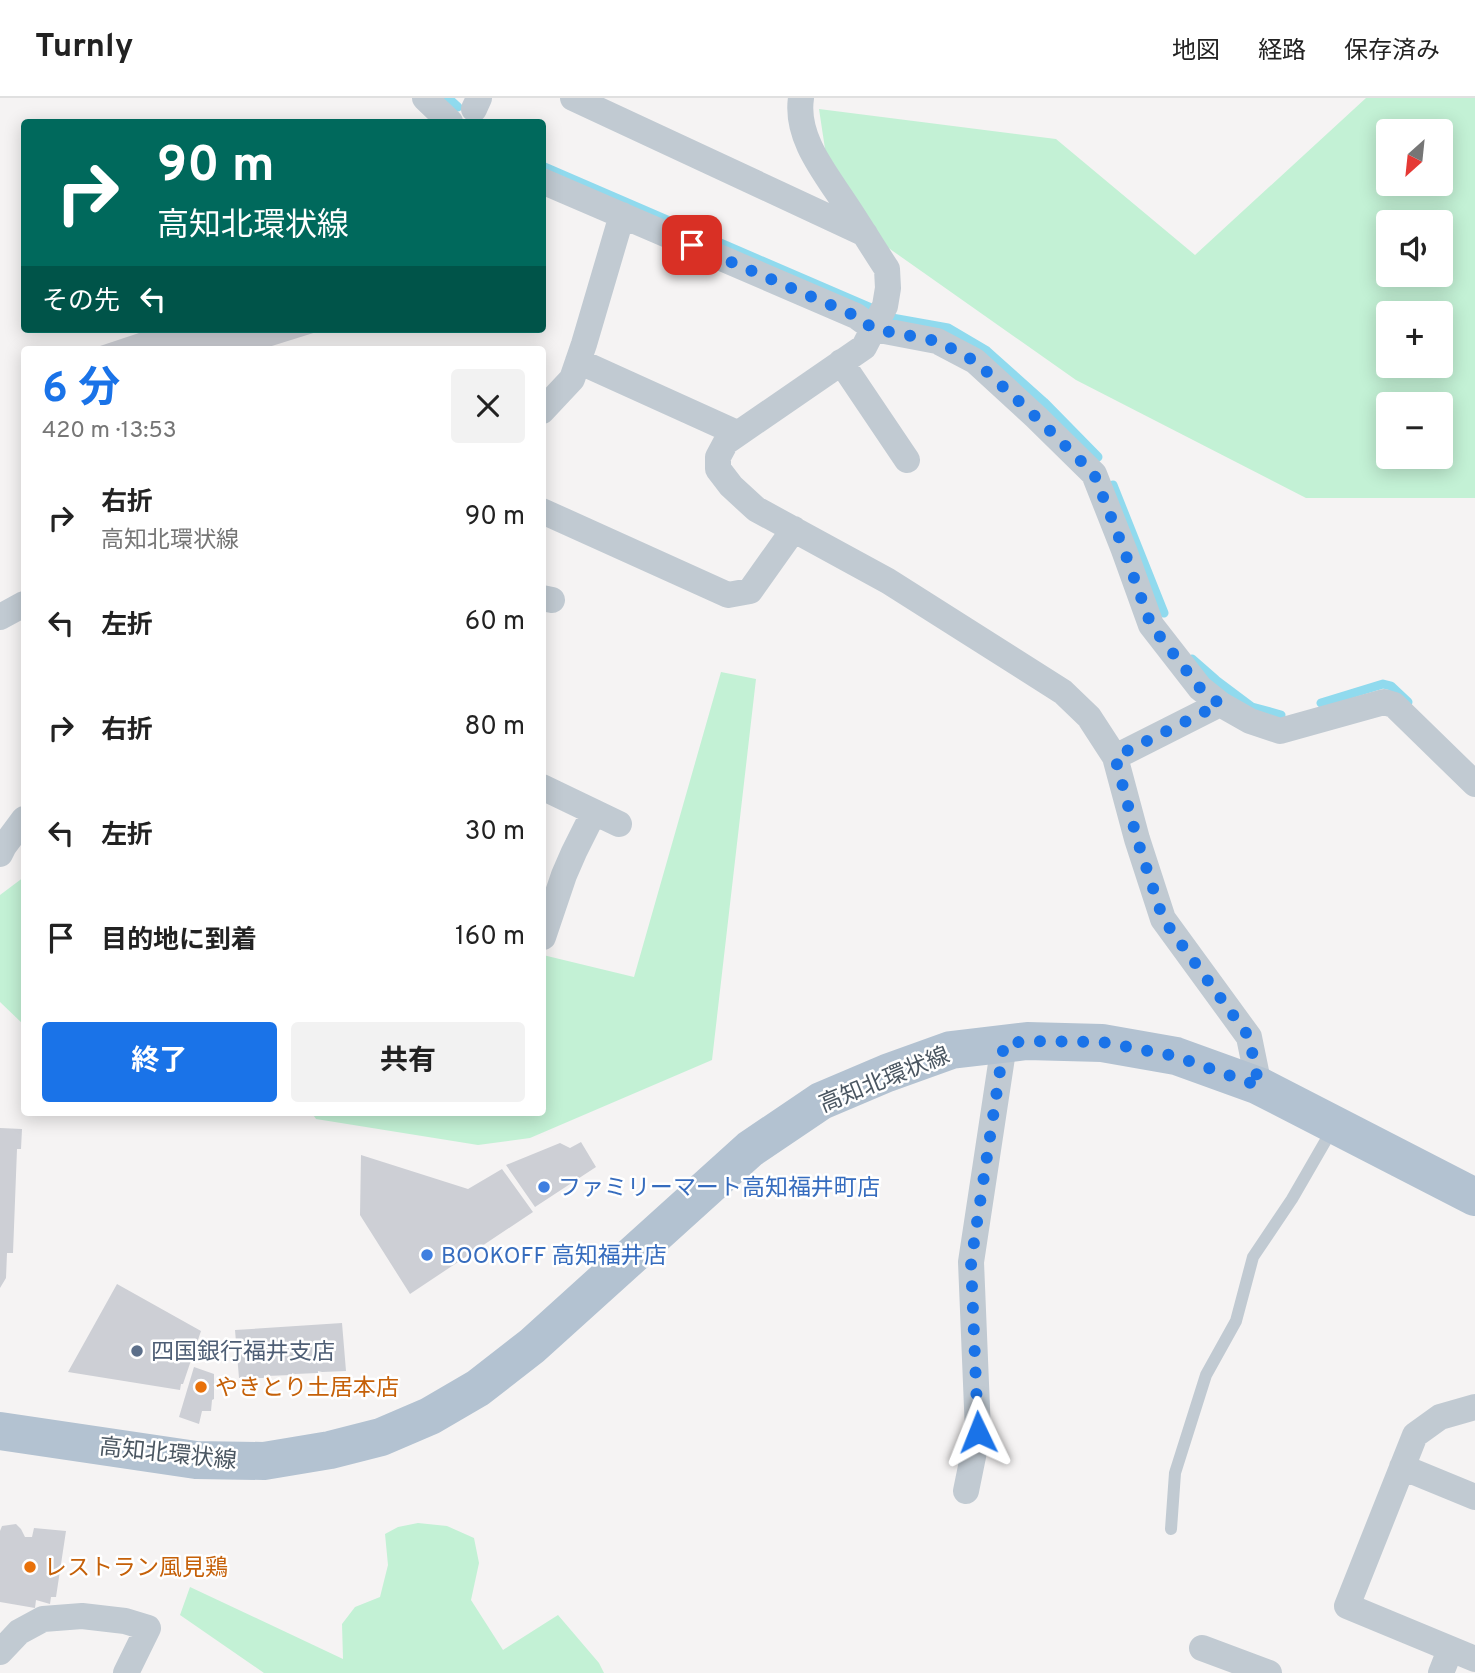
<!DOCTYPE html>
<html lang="ja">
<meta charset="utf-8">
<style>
:root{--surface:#fff;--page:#f2f2f2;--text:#222;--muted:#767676;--line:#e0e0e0;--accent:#1a73e8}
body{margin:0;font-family:Overpass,"Noto Sans JP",sans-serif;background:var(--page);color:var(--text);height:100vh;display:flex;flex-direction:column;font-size:26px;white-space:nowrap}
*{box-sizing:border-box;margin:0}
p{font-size:23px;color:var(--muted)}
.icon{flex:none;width:38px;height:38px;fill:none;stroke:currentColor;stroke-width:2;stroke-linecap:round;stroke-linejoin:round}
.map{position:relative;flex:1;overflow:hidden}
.details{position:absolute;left:21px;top:248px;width:525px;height:770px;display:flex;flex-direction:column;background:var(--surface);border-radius:7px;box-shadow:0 4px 18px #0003}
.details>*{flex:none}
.guide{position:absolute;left:21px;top:21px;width:525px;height:214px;border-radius:7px;box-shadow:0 4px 18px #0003;background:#00695c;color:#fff;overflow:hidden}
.needle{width:46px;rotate:207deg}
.fabs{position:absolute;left:1376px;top:21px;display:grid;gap:14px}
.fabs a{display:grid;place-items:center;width:77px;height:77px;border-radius:7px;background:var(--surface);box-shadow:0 4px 18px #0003;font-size:35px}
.pin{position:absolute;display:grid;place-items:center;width:60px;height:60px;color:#fff;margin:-30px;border-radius:14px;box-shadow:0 4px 10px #0006}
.me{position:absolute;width:77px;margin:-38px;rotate:358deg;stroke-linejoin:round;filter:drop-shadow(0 0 5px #0008)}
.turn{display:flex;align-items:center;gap:24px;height:147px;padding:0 21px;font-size:32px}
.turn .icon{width:91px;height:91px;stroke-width:2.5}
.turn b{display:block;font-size:49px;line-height:60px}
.then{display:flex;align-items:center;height:66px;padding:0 21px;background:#0003;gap:14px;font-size:26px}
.round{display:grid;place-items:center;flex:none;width:74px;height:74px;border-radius:7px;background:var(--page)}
.head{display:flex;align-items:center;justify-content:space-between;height:119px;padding:0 21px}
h1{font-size:42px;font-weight:700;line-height:52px;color:var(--accent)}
.action{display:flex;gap:14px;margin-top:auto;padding:14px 21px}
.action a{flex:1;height:80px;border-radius:7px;background:var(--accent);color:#fff;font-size:28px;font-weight:700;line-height:80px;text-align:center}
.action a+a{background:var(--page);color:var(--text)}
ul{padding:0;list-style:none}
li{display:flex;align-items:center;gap:21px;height:105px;padding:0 21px}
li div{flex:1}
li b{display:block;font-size:26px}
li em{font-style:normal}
header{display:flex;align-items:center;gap:42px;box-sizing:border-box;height:98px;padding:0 35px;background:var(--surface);border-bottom:2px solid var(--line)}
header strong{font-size:33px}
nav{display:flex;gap:38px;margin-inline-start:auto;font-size:24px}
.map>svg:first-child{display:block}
</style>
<header>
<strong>Turnly</strong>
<nav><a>地図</a><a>経路</a><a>保存済み</a></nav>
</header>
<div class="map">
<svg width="1475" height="1575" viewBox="0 0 1475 1575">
<rect width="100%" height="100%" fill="#f5f3f3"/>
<path fill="#c3f1d5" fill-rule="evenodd" d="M1366 0H1475V400H1306L1076 282 880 144 827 64 819 11 1056 41 1195 157ZM1388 33H1440V86H1388ZM1388 124H1440V177H1388ZM1388 215H1440V268H1388ZM1388 306H1440V359H1388Z
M721 574 756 581 712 962 530 1040 478 1047 316 1021 312 1015H542L543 857 634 879Z
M24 779V927L0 904V797Z
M418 1425 447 1428 474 1440 479 1465 471 1502 503 1552 558 1517 599 1565 604 1575H264L180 1517 190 1489 343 1561 342 1526 355 1509 380 1499 388 1467 385 1436 398 1429Z"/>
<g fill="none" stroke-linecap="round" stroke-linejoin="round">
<path stroke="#90daee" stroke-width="9" d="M448 0 458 9
M472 24H473
M542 68 871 210
M892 220 948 230 987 253 1044 304 1098 359
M1113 387 1164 515
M1192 561 1216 582 1252 609 1281 617
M1321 605 1383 586 1391 588 1408 604"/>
</g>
<path fill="#cdcfd5" d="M151 231H323V232L259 252H88Z
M0 1030 22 1031 21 1051H17L13 1155H7L6 1180 0 1190Z
M581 1044 596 1069 535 1109 506 1067 560 1045 570 1050Z
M361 1057 468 1091 502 1071 533 1114 410 1196 360 1117Z
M117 1186 201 1233 183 1286H181L180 1292 68 1274Z
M342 1225 346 1273 322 1274 318 1273V1275L295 1276 292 1275V1277L266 1278 264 1277V1280H239L235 1232Z
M194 1269 214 1276V1301L212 1302 211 1313H202L199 1326 179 1319Z
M16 1426 21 1431 25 1439H32L34 1430 66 1433 56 1499H51L50 1506 36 1502 35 1510 0 1504V1433L2 1428Z"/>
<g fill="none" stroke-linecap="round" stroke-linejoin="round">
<path stroke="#c1cad2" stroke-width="12" d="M1171 1431 1175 1375 1206 1277 1236 1223 1253 1159 1292 1101 1333 1030"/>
<path stroke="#c1cad2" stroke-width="26" d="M425 0 450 24
M573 0 865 136
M801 0C795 40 826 76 846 107 860 128 873 150 887 171L888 190 885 208 864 249 726 344 718 359V371L731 388 756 411 888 483 1063 594 1089 619 1115 659 1137 741 1163 821 1249 939 1259 988
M474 11 479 0
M542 83 856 218 874 231 937 243 975 263 1036 319 1094 376 1124 452 1151 527 1200 590 1220 606 1250 623 1280 633 1384 604 1394 607 1475 686
M578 263 737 335
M841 264 907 362
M542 313 572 281 584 246 622 117
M542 413 728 497 750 493 794 431
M542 500 552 502
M0 519 24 506
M1115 659 1220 606
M542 689 619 726
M0 756 4 748 24 721
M543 839 564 777 574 754 594 714
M1475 1309 1440 1319 1415 1337 1347 1508 1475 1561
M1402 1369 1475 1399
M966 1393 978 1334 971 1164 1004 946
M1202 1550 1269 1575
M0 1554 19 1534 43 1521 82 1518 125 1523 148 1530 126 1575
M1441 1575 1450 1552"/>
<path stroke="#b3c2d1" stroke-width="38" d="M0 1333 196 1362 264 1363 330 1352 381 1339 430 1318 478 1290 532 1248 750 1051 821 1003 887 975 951 952 1027 943 1102 945 1176 958 1259 988 1475 1099"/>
</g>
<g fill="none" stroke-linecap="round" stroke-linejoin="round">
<path stroke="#1a73e8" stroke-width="12" stroke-dasharray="0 21.6" d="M692 147 856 218 874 231 937 243 975 263 1036 319 1094 376 1124 452 1151 527 1200 590 1220 606 1115 659 1137 741 1163 821 1249 939 1259 988 1175 958 1102 944 1027 943 1004 946 971 1164 978 1334"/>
</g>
<g fill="#3f7fe0" stroke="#fff" stroke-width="2.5">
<circle cx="544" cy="1089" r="7"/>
<circle cx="427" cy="1157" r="7"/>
</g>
<circle fill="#5c6f8a" stroke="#fff" stroke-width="2.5" cx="137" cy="1253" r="7"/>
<g fill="#e8710a" stroke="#fff" stroke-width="2.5">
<circle cx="201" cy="1289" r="7"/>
<circle cx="30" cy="1469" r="7"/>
</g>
<g text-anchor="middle" stroke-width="5" stroke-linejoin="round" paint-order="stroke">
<g font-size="23" fill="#4a5661" stroke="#fff">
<text transform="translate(884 981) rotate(-22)" y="8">高知北環状線</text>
<text transform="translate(168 1355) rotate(6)" y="8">高知北環状線</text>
</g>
<g font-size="23" fill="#366cbe" stroke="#fff" text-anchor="start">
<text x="558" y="1097">ファミリーマート高知福井町店</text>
<text x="441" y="1165">BOOKOFF 高知福井店</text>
</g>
<g font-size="23" fill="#4e5e75" stroke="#fff" text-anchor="start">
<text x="151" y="1261">四国銀行福井支店</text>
</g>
<g font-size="23" fill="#c56008" stroke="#fff" text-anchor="start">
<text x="215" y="1297">やきとり土居本店</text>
<text x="44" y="1477">レストラン風見鶏</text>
</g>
</g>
</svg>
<div class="fabs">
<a><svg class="needle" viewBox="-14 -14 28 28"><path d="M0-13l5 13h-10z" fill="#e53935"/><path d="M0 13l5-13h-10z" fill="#767676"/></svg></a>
<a><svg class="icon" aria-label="sound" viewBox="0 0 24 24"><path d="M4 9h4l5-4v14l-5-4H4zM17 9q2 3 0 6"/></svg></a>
<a>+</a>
<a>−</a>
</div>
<div class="pin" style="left:692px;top:147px;background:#d93025"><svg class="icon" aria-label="arrive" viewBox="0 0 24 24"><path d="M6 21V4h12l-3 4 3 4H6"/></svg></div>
<svg class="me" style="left:978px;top:1334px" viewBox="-20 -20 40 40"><path d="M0-17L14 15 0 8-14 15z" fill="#1a73e8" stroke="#fff" stroke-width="4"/></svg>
<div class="guide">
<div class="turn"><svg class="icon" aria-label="right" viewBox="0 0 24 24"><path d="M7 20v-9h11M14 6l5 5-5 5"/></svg><div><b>90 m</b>高知北環状線</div></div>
<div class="then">その先<svg class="icon" aria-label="left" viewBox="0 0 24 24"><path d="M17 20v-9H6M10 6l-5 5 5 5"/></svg></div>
</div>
<section class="details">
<div class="head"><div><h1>6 分</h1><p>420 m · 13:53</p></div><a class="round"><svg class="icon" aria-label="close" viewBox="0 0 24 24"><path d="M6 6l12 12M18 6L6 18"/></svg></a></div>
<ul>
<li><svg class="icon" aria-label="right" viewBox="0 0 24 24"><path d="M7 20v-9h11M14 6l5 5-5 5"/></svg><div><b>右折</b><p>高知北環状線</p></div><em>90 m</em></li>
<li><svg class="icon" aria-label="left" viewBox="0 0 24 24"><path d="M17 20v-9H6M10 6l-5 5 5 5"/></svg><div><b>左折</b></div><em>60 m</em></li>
<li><svg class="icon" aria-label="right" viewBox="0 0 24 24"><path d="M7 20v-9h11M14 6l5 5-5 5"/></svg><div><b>右折</b></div><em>80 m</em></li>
<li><svg class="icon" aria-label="left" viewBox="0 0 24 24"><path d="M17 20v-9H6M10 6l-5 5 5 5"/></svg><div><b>左折</b></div><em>30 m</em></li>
<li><svg class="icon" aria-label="arrive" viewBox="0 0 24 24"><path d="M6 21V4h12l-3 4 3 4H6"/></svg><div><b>目的地に到着</b></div><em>160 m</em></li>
</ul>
<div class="action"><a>終了</a><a>共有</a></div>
</section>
</div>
